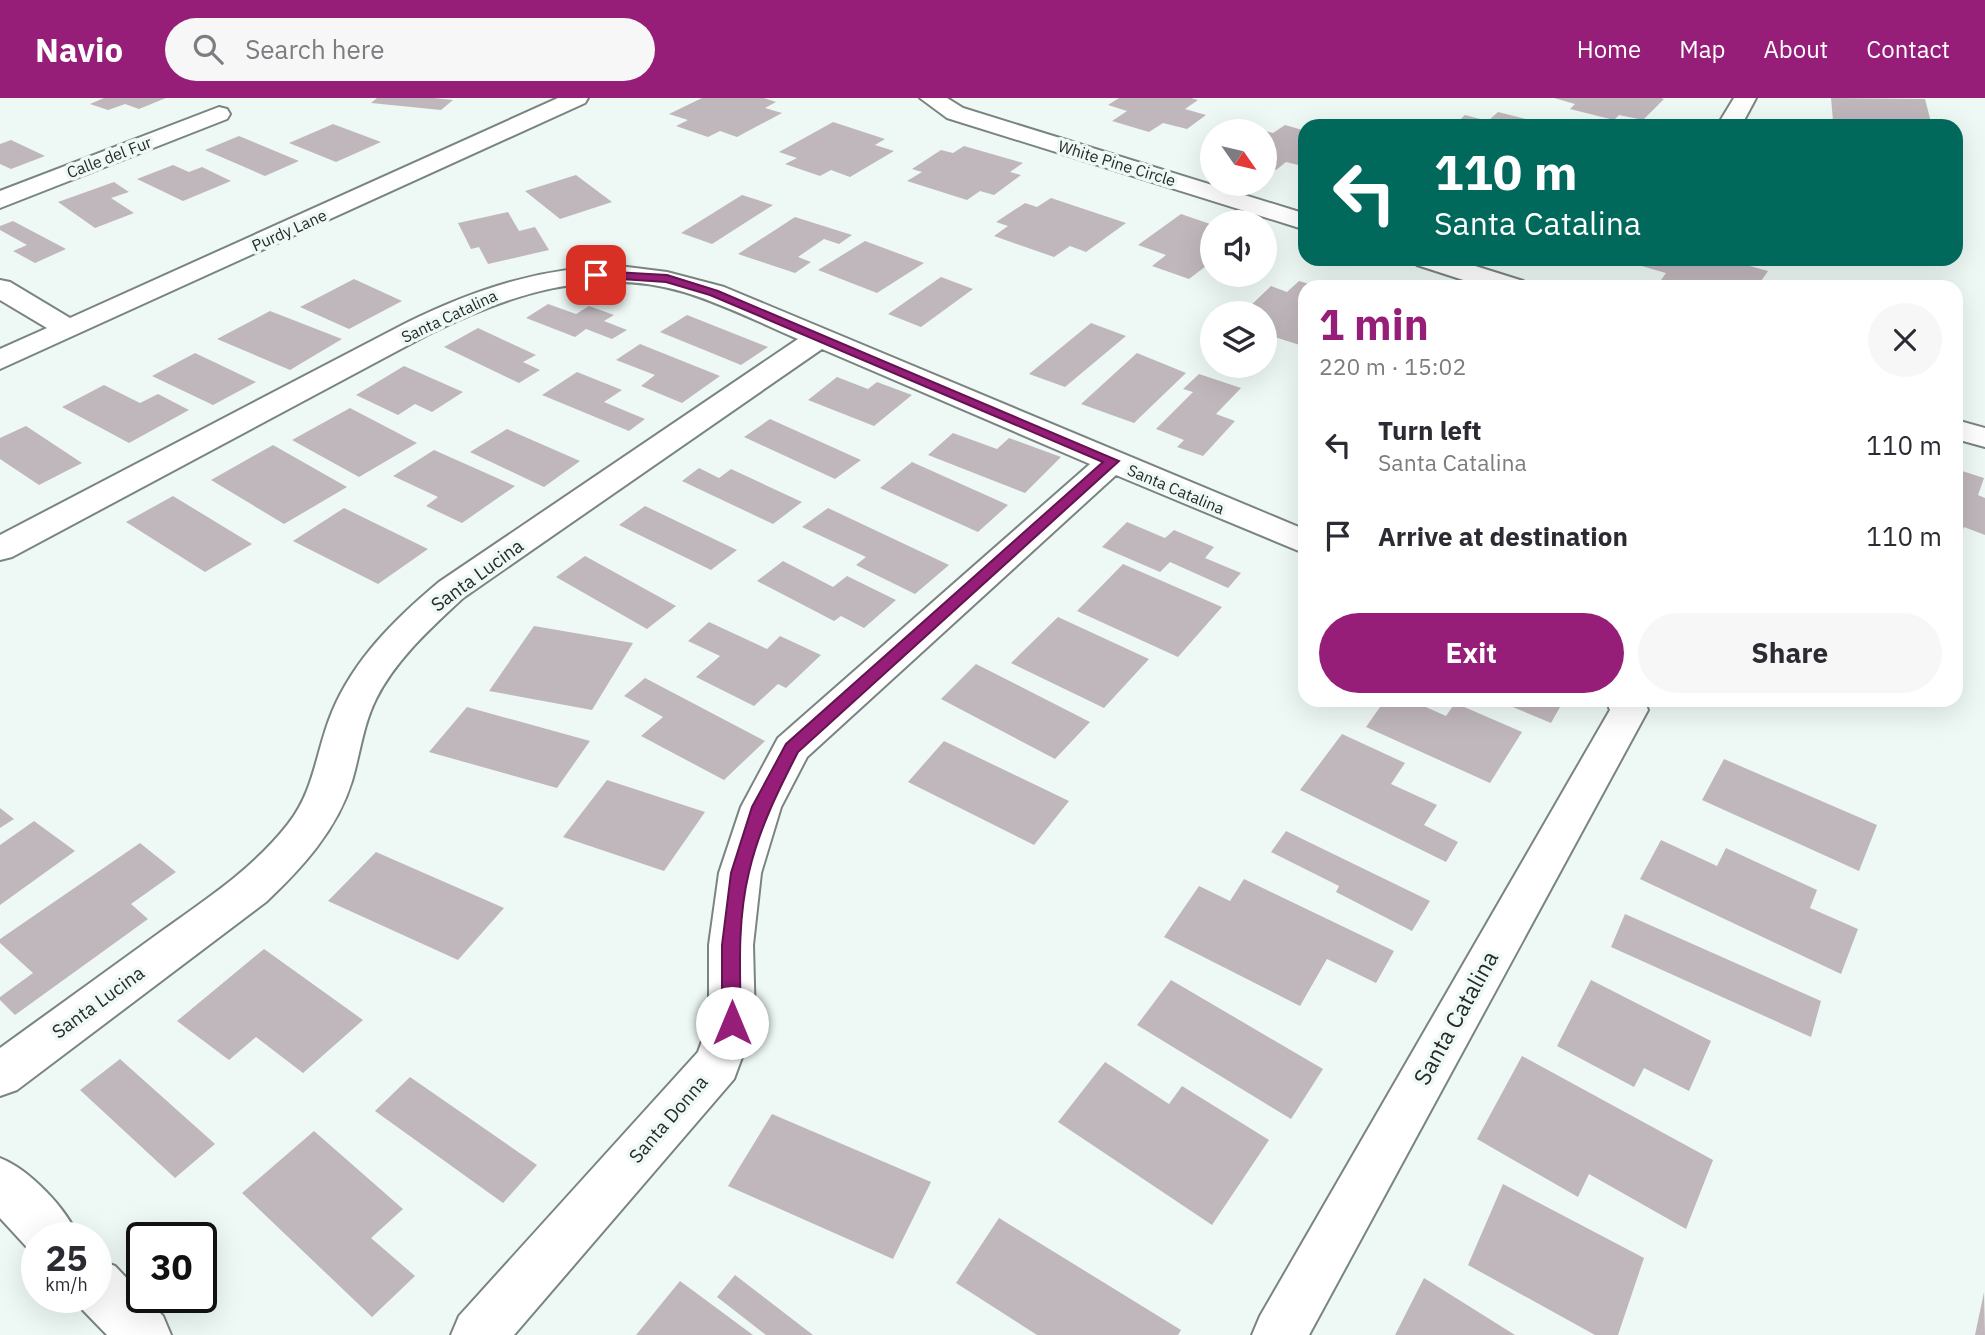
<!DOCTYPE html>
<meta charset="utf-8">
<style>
:root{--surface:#fff;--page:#f7f7f7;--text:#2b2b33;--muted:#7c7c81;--accent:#961e79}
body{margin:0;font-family:"IBM Plex Sans",sans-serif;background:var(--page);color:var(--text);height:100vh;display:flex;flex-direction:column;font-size:26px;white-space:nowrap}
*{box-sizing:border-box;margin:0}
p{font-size:23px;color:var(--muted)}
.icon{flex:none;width:38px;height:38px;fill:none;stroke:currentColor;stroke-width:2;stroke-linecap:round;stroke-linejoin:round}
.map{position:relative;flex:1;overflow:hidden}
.details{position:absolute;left:1298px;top:182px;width:665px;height:427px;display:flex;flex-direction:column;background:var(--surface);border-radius:21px;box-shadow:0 7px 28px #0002}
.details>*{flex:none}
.banner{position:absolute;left:1298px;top:21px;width:665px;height:147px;border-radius:21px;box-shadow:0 7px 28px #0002;background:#00695c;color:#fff;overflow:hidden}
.needle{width:46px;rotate:124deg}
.tools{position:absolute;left:1200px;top:21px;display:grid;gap:14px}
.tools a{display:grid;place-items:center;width:77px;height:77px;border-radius:50%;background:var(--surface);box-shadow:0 7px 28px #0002;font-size:35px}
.speed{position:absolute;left:21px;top:1124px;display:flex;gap:14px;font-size:35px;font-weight:700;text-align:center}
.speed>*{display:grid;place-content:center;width:91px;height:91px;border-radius:50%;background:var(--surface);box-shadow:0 7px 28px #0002;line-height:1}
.speed small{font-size:18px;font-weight:400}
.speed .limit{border:4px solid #111;border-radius:10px;background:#fff;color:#111}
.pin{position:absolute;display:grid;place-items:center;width:60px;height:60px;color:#fff;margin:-30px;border-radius:14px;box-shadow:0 4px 10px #0006}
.me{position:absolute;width:77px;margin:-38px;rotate:0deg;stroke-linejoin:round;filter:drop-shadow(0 0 5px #0008)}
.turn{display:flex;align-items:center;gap:24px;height:147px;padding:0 21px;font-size:32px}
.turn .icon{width:91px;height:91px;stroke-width:2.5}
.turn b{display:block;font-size:49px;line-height:60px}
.round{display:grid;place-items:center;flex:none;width:74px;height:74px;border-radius:37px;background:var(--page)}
.summary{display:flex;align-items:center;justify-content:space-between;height:119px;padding:0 21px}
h1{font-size:42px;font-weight:700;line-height:52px;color:var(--accent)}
.button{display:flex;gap:14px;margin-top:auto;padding:14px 21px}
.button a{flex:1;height:80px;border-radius:42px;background:var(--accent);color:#fff;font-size:28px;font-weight:700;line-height:80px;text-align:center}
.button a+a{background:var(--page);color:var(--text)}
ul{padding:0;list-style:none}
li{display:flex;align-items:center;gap:21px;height:91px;padding:0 21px}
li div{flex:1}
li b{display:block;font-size:26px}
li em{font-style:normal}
header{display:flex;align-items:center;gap:42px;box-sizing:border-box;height:98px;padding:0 35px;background:var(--accent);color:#fff}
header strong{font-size:33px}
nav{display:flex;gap:38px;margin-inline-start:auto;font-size:24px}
.search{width:490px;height:63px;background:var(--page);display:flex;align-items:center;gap:18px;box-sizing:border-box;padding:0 24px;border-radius:38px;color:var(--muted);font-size:26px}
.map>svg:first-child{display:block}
</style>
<header>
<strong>Navio</strong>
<div class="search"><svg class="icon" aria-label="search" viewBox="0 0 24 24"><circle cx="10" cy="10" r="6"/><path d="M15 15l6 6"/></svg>Search here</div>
<nav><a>Home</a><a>Map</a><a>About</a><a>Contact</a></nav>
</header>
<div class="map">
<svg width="1985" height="1237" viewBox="0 0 1985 1237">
<rect width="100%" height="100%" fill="#eef9f5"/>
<path fill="#c0b7bc" d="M104 0H166L139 11 125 6 108 12 90 6Z
M377 0H434L453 2 441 12 371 5Z
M702 0H764L776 4 765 10 782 15 737 39 720 33 708 39 676 28 688 22 669 16Z
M1119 0H1191L1198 2 1185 11 1206 17 1187 31 1163 25 1149 34 1112 23 1127 13 1108 7Z
M1554 0H1661L1664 1 1643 22 1619 17 1614 22 1570 11 1575 6Z
M1831 0 1925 1 1932 28H1873L1833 23Z
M1498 14 1542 25 1539 28H1453L1465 17 1488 23Z
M833 24 885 41 875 47 894 53 850 79 831 72 820 78 785 66 797 60 779 54Z
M333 26 381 44 336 64 289 45Z
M1285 27 1306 33V69L1286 64 1276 72 1265 69V33L1273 35Z
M239 38 299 63 265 78 205 52Z
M11 42 45 58 11 71 0 66V46Z
M964 48 1023 65 1010 74 1021 77 994 97 980 93 967 102 907 83 922 74 912 71 941 52 953 55Z
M173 67 189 74 202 69 231 83 183 103 137 81Z
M576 77 612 104 560 121 525 93Z
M114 84 129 94 111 100 134 115 95 130 58 104Z
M742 97 773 107 712 146 681 135Z
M1051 100 1126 125 1086 154 1070 148 1054 159 994 138 1008 128 996 124 1025 105 1037 109Z
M508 114 519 133 535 129 549 152 488 166 479 149 471 151 458 125Z
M1181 116 1213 127V171L1206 168 1189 181 1152 168 1166 157 1138 147Z
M795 119 852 137 839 146 824 141 798 159 811 164 795 175 738 156Z
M13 123 66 151 35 165 13 153 27 147 0 132V128Z
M865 143 924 165 877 195 818 172Z
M1642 161H1742L1739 165 1768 173 1757 189H1739L1724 185 1721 189H1684L1661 182 1666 175 1638 167Z
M941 179 973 191 921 229 888 216Z
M354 181 402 203 349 231 300 209Z
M1299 183 1316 188 1306 189V249L1265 236V215L1247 211 1271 188 1287 194Z
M548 206 576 216 589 208 614 217 604 223 627 232 612 241 586 231 575 239 526 220Z
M270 213 342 241 290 272 217 241Z
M687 217 768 249 741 267 660 234Z
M1091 225 1126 238 1065 289 1029 276Z
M478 230 536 257 523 264 540 272 519 285 444 249Z
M640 246 720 278 682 305 641 288 655 277 616 262Z
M195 255 256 284 213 307 152 278Z
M1137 255 1186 275 1134 325 1081 306Z
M404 268 463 294 432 314 415 306 398 317 356 297Z
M577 274 622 292 604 304 645 321 629 333 542 297Z
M1199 276 1241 290 1216 316 1235 323 1203 358 1177 349 1184 342 1156 331 1193 294 1183 291Z
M837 279 868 291 877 284 912 297 874 328 808 302Z
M104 287 140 305 158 296 189 312 129 345 62 309Z
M350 310 417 345 359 379 292 342Z
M770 321 861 362 835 381 744 339Z
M26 328 82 365 39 387 0 361V340Z
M507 331 580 363 544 389 470 354Z
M953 335 997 351 1009 340 1061 359 1025 395 928 357Z
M273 347 347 389 284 426 211 382Z
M434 352 515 388 462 425 426 408 438 399 393 378Z
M912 364 1008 407 978 434 880 390Z
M699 370 719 380 731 371 802 404 773 426 682 383Z
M1956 371 1984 380 1978 397 1985 400V437L1964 429 1957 448Z
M173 398 252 446 205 474 126 424Z
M645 408 737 452 711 472 619 427Z
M344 410 428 451 378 486 293 443Z
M828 410 949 467 915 496 856 467 866 459 802 429Z
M1127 424 1165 440 1174 432 1214 449 1205 460 1241 475 1228 490 1170 464 1160 474 1102 449Z
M585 458 676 508 647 531 556 479Z
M783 463 833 489 847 478 896 502 864 530 841 518 834 523 757 483Z
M1123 466 1222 509 1178 559 1077 513Z
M1058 519 1149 561 1104 610 1011 565Z
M709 524 767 551 780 538 821 557 786 590 778 586 754 608 696 579 720 558 688 543Z
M534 528 633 545 592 612 489 593Z
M976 566 1090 624 1055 661 941 601Z
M645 580 765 643 724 682 641 638 663 619 624 598Z
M1385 602H1410L1446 618 1455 605 1522 634 1490 685 1366 629Z
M1496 602H1564L1551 625Z
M467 609 590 643 557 690 429 654Z
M1342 636 1405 665 1391 686 1437 707 1424 727 1458 744 1446 764 1300 692Z
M944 643 1069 703 1034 747 908 684Z
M1724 661 1877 727 1859 773 1702 702Z
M607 682 705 714 664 773 563 739Z
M0 710 14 721 0 730Z
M34 723 75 753 0 807V747Z
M1286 733 1430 803 1412 833 1336 794 1339 788 1271 754Z
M1661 742 1717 768 1726 750 1817 792 1810 810 1858 831 1841 876 1640 781Z
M140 745 176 774 131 806 148 821 15 917 0 902V899L33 875 0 845V841Z
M376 754 504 810 458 862 328 803Z
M1244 781 1394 853 1376 885 1327 861 1300 908 1164 839 1199 788 1230 803Z
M1625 816 1821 903 1811 939 1611 849Z
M264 851 363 922 303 975 256 939 229 962 177 923Z
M1171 882 1323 971 1291 1021 1137 927Z
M1591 882 1711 943 1689 993 1644 970 1634 989 1557 948Z
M1522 958 1713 1062 1686 1131 1589 1076 1578 1099 1477 1041Z
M120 961 215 1046 175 1080 80 992Z
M1105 964 1169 1006 1182 988 1269 1042 1212 1127 1058 1024Z
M410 979 537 1067 503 1105 375 1013Z
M772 1016 931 1084 893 1161 728 1088Z
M314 1033 403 1111 371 1140 415 1178 372 1219 242 1095Z
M1503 1086 1644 1160 1618 1237H1595L1468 1167Z
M999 1120 1181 1232 1178 1237H1037L956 1185Z
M735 1177 813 1237H766L717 1199Z
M1424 1180 1515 1237H1395Z
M680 1183 753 1237H636Z
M1984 1194 1985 1237H1975Z"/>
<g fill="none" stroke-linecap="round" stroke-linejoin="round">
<g stroke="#7a8481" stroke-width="4">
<path id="minor" d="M558 0H588L585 5 0 271V251L47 230 0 202V182L10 184 70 220Z
M920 0H947L963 10 1306 116V132L947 20Z
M1734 0H1756L1741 28H1717Z
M219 9 227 11 230 16 227 21 0 110V93Z
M1413 161H1453L1523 183 1527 189H1485L1417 167Z
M619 168 667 174 724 189 1306 432V456L1116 377 807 659 781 709 761 775 753 847 755 924 734 981 514 1237H451L459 1218 698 954 709 924V847L719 775 741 709 778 640 1090 366 822 251 463 500C431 530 396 561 376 601 363 627 360 656 352 683 337 732 302 770 266 804L17 992 0 998V950C53 912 106 873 159 835 205 802 253 771 288 726 315 692 316 652 332 614 354 561 396 520 439 484L798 241C761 225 723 206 684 194 595 167 506 197 427 237L12 459 0 462V437L406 225C475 191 542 169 619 168Z
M1956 322 1985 330V349L1956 341Z
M1606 602H1644L1648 612 1309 1237H1252L1260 1218 1610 612Z
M0 1060C29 1071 67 1111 78 1139H37V1158L34 1157 0 1120Z
M96 1161 115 1168 163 1218 171 1237H107L77 1206 74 1199H96Z"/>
</g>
<use href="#minor" fill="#fff" fill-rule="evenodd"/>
</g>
<path fill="#961e79" stroke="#62144f" stroke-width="2" d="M596 173 667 177 718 193 1119 363 798 654C778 693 759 731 749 774 737 823 740 875 741 925L738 930 732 933 725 930 722 925V847L731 775 752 709 786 646 1103 364 710 197 666 184 592 179V174Z"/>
<g text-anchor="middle" stroke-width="7" stroke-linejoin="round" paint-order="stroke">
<g font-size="16" fill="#262a29" stroke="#eef9f5">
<text transform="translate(109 59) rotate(-21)" y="6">Calle del Fur</text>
<text transform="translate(1117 65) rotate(17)" y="6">White Pine Circle</text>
<text transform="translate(289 132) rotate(-24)" y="6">Purdy Lane</text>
<text transform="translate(449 218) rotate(-25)" y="6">Santa Catalina</text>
<text transform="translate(1176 391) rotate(23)" y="6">Santa Catalina</text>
</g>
<g font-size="19" fill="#262a29" stroke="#eef9f5">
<text transform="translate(477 477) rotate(-36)" y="7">Santa Lucina</text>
<text transform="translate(98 904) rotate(-36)" y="7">Santa Lucina</text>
<text transform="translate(668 1021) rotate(-49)" y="7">Santa Donna</text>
</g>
<g font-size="23" fill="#262a29" stroke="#eef9f5">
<text transform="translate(1456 920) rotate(-61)" y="8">Santa Catalina</text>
</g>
</g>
</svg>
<div class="tools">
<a><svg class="needle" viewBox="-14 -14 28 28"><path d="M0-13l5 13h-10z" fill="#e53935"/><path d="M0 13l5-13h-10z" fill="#7c7c81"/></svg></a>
<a><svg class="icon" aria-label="sound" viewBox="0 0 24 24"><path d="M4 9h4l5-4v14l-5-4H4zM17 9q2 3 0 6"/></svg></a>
<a><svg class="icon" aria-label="layers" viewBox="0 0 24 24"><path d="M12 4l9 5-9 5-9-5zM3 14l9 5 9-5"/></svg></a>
</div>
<div class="speed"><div>25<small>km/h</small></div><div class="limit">30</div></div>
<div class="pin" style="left:596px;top:177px;background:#d93025"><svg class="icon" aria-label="arrive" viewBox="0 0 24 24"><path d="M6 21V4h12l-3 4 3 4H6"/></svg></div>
<svg class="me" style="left:732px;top:925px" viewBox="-20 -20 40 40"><circle r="19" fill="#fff"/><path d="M0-13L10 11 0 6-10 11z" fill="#961e79"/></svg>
<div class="banner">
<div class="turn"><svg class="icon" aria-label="left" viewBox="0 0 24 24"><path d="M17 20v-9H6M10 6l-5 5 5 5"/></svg><div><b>110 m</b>Santa Catalina</div></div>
</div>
<section class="details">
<div class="summary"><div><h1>1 min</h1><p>220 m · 15:02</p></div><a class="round"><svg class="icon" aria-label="close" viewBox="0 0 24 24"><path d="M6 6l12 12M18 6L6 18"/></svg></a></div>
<ul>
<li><svg class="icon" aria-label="left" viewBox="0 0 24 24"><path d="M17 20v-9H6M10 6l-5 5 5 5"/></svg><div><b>Turn left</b><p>Santa Catalina</p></div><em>110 m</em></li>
<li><svg class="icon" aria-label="arrive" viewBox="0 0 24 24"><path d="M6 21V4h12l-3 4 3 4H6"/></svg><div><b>Arrive at destination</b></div><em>110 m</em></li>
</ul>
<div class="button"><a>Exit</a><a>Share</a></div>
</section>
</div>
